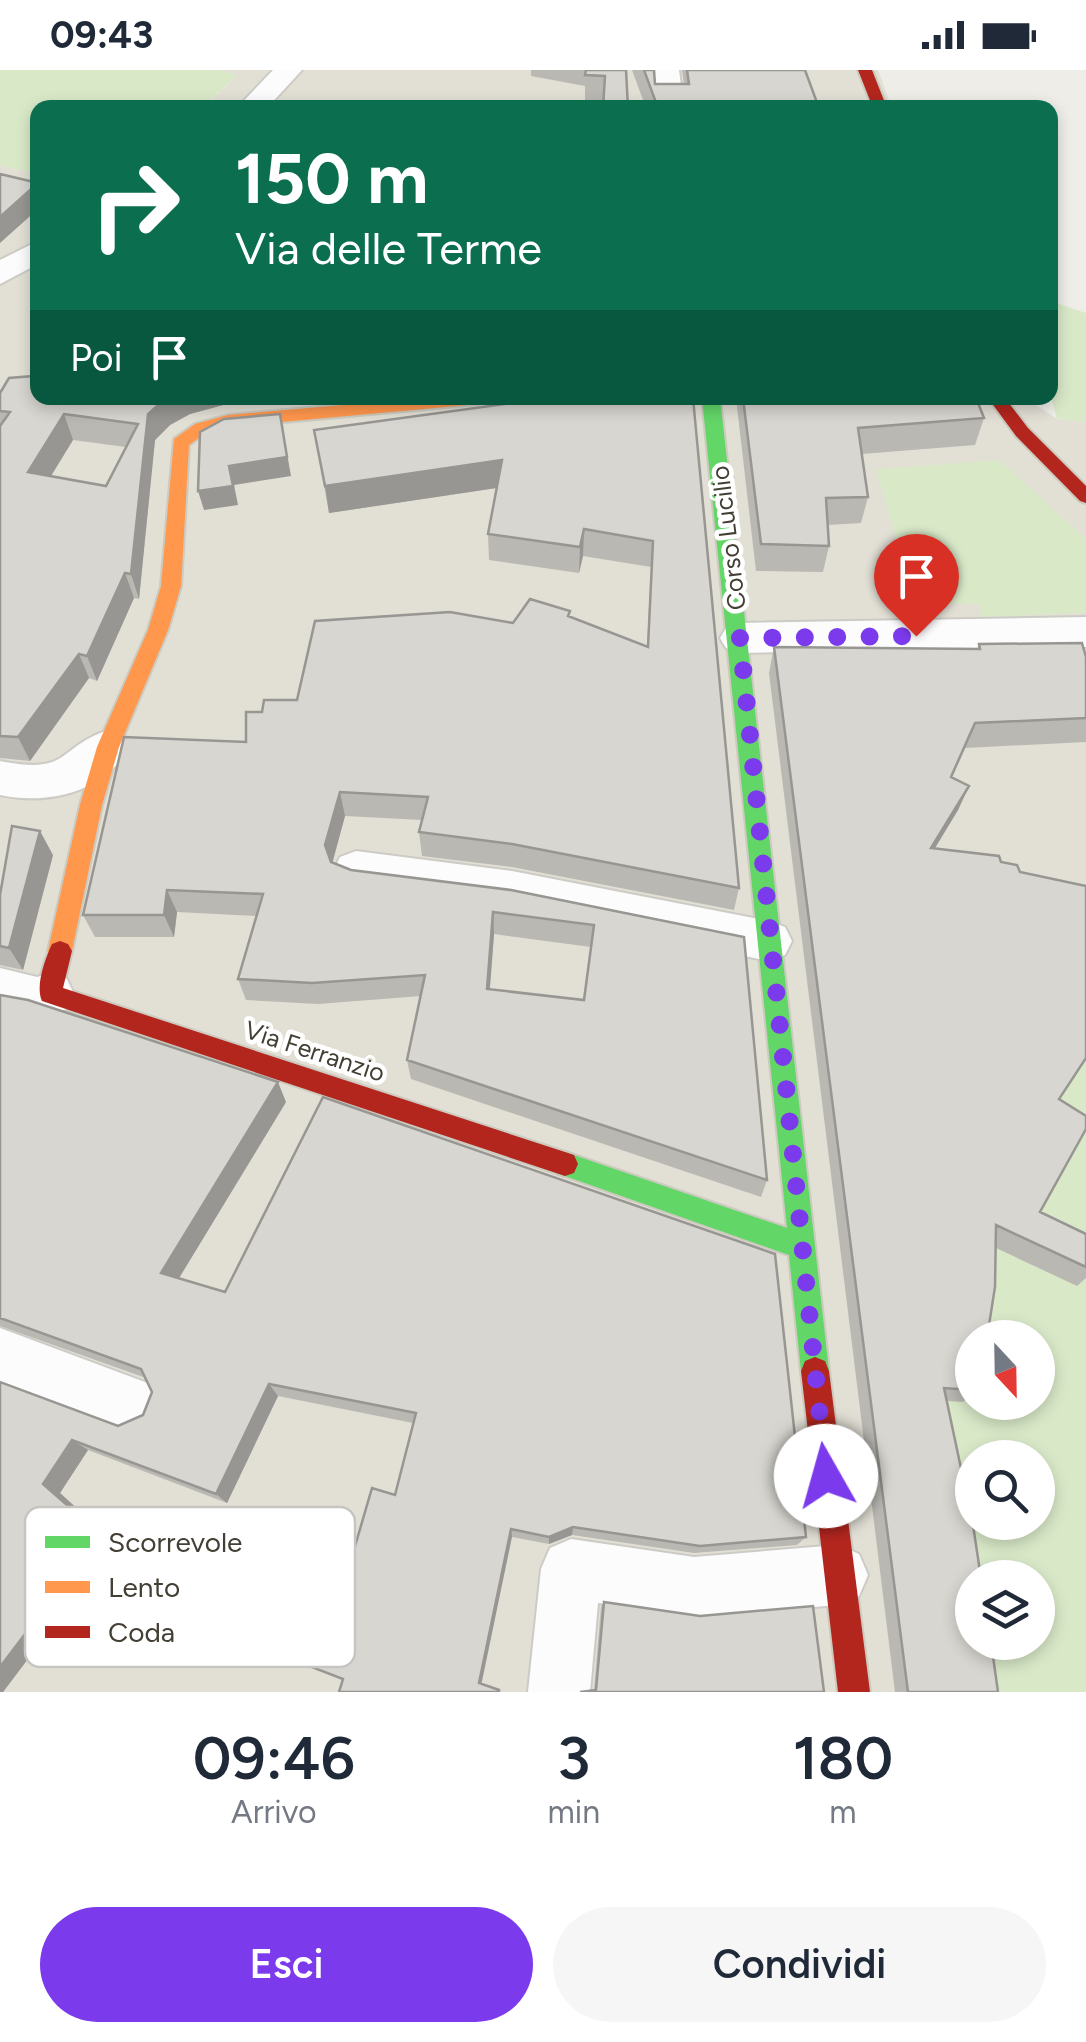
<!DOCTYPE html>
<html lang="it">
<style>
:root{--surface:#fff;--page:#f6f6f7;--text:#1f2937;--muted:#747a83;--accent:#7c3aed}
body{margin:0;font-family:Figtree,sans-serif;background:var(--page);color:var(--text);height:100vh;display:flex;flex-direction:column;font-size:38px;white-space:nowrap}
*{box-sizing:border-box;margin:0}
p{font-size:32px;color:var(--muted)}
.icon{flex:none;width:55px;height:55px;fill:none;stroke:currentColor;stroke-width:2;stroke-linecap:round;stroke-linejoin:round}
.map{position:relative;height:1622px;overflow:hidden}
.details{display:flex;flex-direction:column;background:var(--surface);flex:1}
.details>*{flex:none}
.guide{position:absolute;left:30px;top:30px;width:1028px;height:305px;border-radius:20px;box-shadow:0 5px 15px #0003;background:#0b6e4f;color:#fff;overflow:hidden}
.needle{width:65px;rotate:158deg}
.controls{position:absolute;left:955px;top:1250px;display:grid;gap:20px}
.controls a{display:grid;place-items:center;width:100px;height:100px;border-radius:50%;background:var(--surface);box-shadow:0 5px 15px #0003;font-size:50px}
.pin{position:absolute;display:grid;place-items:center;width:85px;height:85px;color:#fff;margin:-102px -42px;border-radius:50% 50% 50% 0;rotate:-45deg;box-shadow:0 0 10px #0007}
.pin .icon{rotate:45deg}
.me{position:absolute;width:110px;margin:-55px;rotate:353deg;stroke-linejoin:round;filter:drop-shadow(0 0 8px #0008)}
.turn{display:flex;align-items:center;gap:35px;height:210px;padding:0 40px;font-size:45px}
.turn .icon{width:130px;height:130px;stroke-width:2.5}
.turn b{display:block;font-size:70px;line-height:85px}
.then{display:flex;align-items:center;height:95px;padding:0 40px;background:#0003;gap:20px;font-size:38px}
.eta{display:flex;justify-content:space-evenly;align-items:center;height:170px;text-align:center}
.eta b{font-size:60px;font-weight:600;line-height:70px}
.action{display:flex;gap:20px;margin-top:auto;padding:20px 40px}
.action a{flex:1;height:115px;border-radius:60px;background:var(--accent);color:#fff;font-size:40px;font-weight:600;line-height:115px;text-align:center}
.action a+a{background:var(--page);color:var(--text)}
.status{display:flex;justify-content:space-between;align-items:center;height:70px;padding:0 50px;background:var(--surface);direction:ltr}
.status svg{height:28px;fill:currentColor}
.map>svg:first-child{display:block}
</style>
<div class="status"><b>09:43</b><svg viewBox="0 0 49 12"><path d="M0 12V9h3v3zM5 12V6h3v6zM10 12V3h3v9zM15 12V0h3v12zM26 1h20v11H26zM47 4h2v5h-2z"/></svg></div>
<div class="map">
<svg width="1086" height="1622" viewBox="0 0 1086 1622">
<rect width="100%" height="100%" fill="#eeede8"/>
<path fill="#e2dfd5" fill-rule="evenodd" d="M217 0H878L892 38H203L236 6Z
M0 96 37 104 38 328H1026L1057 349 1086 352V1622H0ZM972 1268H1038V1332H972ZM972 1388H1038V1452H972ZM972 1508H1038V1572H972Z"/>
<path fill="#d9e9c8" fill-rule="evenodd" d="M0 0H217L237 5 203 37 38 38 37 104 0 96Z
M1050 231 1086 243V352L1057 349 1050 323Z
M999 390 1086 469V543L982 547 978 534 915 533 876 399Z
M1086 985V1622H982L974 1573 1038 1572V1508H972L934 1330 972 1281V1332H1038V1268L975 1267 982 1171 1026 1191 1044 1048ZM972 1388H1038V1452H972Z"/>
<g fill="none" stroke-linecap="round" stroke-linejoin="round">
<g stroke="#cccbc5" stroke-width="4">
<path id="street" d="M273 0H302L267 38H237Z
M651 0H679L684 38H656Z
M38 171V194L0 214V190Z
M1086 547V577L740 583 726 578 720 568 726 558 740 553Z
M108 660 123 665 129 677C105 723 47 735 0 725V691C71 705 56 678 108 660Z
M356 781 512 801 769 851 785 857 792 871 785 885 769 891 512 839 356 819 340 813 334 800 340 787Z
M0 898 37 907 50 903 67 909 74 924 67 939 37 949 0 940Z
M0 1258 153 1315 161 1335 153 1355 133 1363 0 1314Z
M571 1469 694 1487 838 1475 859 1484 868 1505 859 1526 838 1535 694 1547 598 1533 590 1622H528L541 1499 550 1478Z"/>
</g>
<g stroke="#cdcabf" stroke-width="4">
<path id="fast" d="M702 328H720L829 1301 825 1311 815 1315 805 1311 801 1301 789 1185 565 1106 556 1103 552 1094 556 1085 565 1082 787 1158Z"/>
</g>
<g stroke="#cdcabf" stroke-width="4">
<path id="slow" d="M423 328H488L479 334 228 357 207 362 189 375 181 516 168 560 119 677 102 735 72 881 68 888 60 891 52 888 48 881 80 735 97 677 148 560 161 516 174 369 195 354 228 345Z"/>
</g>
<g stroke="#cdcabf" stroke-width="4">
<path id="jam" d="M858 0H872L887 38H873Z
M988 328H1005L1028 358 1086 416V433L1080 431 1016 366Z
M60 871 68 874 72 881 63 918 565 1082 574 1085 578 1094 574 1103 565 1106 42 931C35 916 45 889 52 874Z
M815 1287 825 1291 829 1301 870 1622H838L801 1301 805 1291Z"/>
</g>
<use href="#street" fill="#fcfcfc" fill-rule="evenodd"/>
<use href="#fast" fill="#63d668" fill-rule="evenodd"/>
<use href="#slow" fill="#ff974d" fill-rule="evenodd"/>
<use href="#jam" fill="#b3261e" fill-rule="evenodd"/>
</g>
<path fill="#bab8b3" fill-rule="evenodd" d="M531 0H626L603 32H585V16L531 6Z
M632 0H654L655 14H684L682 0H805L819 38H646Z
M0 323 38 328H276L238 331 190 344 170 355 155 370 139 529 134 528 97 611 89 608 30 691 0 688ZM73 370 126 377 106 416 51 406Z
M693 328 739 818 734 840 512 797 422 786 419 762 422 750 345 746 332 792 351 800 744 867 767 1110 761 1127 411 1009 407 990 421 926 318 934 246 930 238 909 256 846 177 842 174 867H95L83 845 246 672 262 642 513 553 569 546 647 577 651 497 583 486 579 503 489 490 488 464 497 418 329 443 314 360ZM494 864 591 877 584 930 490 920Z
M736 328H976L984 348 975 375 862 384 868 427 861 453 828 455 829 476 823 502 756 501Z
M979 574 1086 587V672L965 678 952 707 969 716 958 740 935 778 1059 1029 1040 1142 1086 1164V1208L1077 1216 996 1178 972 1268V1324L963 1332 947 1331 998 1622H895L769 603 774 577 977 579Z
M53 785 23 900 0 895V825Z
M0 925 286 1032 179 1208 806 1467 797 1475 694 1483 572 1465 549 1474 512 1467 343 1609 332 1555 395 1425 413 1353 278 1326 227 1433 88 1380 60 1423 83 1444 104 1488 3 1622 0 1312 118 1356 143 1345 152 1322 146 1308 0 1256Z
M604 1532 824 1622 594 1620 601 1537Z"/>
<path fill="#979692" d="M38 114V139L0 173V147Z
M166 328H237L238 331 190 344 170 355 155 370 139 529 131 504 148 344Z
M64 344 73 370 38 427 28 402Z
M280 344 291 406 234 415 238 435 204 440 198 421 229 396Z
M502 390 503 417 329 443 325 416Z
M584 459 583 486 579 503 580 477Z
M125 503 134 528 97 611 87 586Z
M79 584 89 608 30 691 18 667Z
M969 716 958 740 921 801 931 778Z
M340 722 345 746 331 798 325 775Z
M40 761 53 785 23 900 9 878Z
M167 820 177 842 174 867 164 845Z
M493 842 494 864 488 940 487 919Z
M278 1012 286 1032 173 1218 161 1203Z
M269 1314 278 1326 227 1433 216 1424Z
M72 1370 88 1380 60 1423 83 1444 104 1488 3 1622H0V1597L43 1414Z
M573 1457 572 1465 549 1474V1467Z
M511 1459 512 1467 481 1616 479 1613Z"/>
<path fill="#d8d6d0" stroke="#979692" stroke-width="2.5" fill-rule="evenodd" d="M586 0H626L628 38H603L605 6 585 5Z
M644 0H654L655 14H689L687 0H805L819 38H658Z
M0 104 38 113 0 147Z
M36 300 38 328H166L148 344 131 504 125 503 87 586 79 584 18 667 0 666V356L10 342 0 341V323L9 308 33 306ZM64 344 138 354 106 416 28 402Z
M548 328H693L739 818 512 774 419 762 428 727 340 722 325 775 331 792 351 800 511 820 744 867 767 1110 407 990 425 905 312 913 238 909 263 824 167 820 164 845H83L124 667 246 672V642H262L264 630H297L315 551 450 542 513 553 530 529 570 541 568 546 648 577 653 471 584 459 580 477 488 464 502 390 325 416 314 360ZM493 842 594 855 584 930 487 919Z
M743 328H976L984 348 858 358 868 427 826 428 829 476 761 474Z
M280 344 287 387 229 396 233 416 198 421 200 362 224 349Z
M1082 573 1086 587V648L975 653 951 707 969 716 931 778 999 786 1001 792 1017 795 1020 802 1086 816V988L1059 1029 1086 1046V1059L1040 1142 1086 1164V1197L996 1155 995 1217 987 1268H972V1320L944 1318 973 1455 981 1508H972V1572H991L998 1622H908L774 577 980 579 979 574Z
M12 756 40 761 9 878 0 876V825Z
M0 925 28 930 278 1012 161 1203 225 1222 323 1027 775 1184 806 1467 700 1476 573 1457 549 1467 511 1459 479 1613 499 1620V1622H339L343 1609 226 1564 240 1512 332 1555 372 1418 395 1425 416 1343 269 1314 216 1424 72 1370 43 1414 67 1435 88 1481 0 1597V1312L118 1356 143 1345 152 1322 141 1299 0 1248Z
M604 1532 700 1546 813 1536 824 1622H580L596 1620Z"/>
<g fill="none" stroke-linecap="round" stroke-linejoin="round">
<path stroke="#7c3aed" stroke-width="18" stroke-dasharray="0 32.4" d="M826 1406 740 568 916 566"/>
</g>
<g text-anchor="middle" stroke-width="9" stroke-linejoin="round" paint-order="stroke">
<g font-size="25" fill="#443f34" stroke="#fff">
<text transform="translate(728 468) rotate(-97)" y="9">Corso Lucilio</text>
<text transform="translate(315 981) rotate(18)" y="9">Via Ferranzio</text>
</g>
</g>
<rect x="25" y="1437" width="330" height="160" rx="15" fill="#fff" stroke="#c7c5c2" stroke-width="2.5"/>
<rect x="45" y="1466" width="45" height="12" fill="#63d668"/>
<rect x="45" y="1511" width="45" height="12" fill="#ff974d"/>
<rect x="45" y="1556" width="45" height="12" fill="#b3261e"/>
<g font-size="28" fill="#443f34">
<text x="108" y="1482">Scorrevole</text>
<text x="108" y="1527">Lento</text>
<text x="108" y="1572">Coda</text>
</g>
</svg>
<div class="controls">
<a><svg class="needle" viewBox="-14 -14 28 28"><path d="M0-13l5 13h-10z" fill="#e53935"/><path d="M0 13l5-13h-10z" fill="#747a83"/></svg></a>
<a><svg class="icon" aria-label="search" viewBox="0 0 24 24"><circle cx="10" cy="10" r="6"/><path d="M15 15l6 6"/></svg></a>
<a><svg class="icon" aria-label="layers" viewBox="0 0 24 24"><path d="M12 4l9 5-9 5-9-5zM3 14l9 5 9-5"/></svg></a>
</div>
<div class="pin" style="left:916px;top:566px;background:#d93025"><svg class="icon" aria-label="arrive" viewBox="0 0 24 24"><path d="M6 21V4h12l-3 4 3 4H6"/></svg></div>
<svg class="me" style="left:826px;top:1406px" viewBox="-20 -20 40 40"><circle r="19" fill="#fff"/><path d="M0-13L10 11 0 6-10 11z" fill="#7c3aed"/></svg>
<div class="guide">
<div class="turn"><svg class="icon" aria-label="right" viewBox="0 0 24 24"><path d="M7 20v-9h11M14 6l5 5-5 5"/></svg><div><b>150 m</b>Via delle Terme</div></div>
<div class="then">Poi<svg class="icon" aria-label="arrive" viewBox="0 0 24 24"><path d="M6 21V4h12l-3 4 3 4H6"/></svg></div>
</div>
</div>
<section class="details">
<div class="eta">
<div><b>09:46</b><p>Arrivo</p></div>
<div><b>3</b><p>min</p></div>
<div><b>180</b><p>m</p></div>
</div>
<div class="action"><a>Esci</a><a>Condividi</a></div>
</section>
